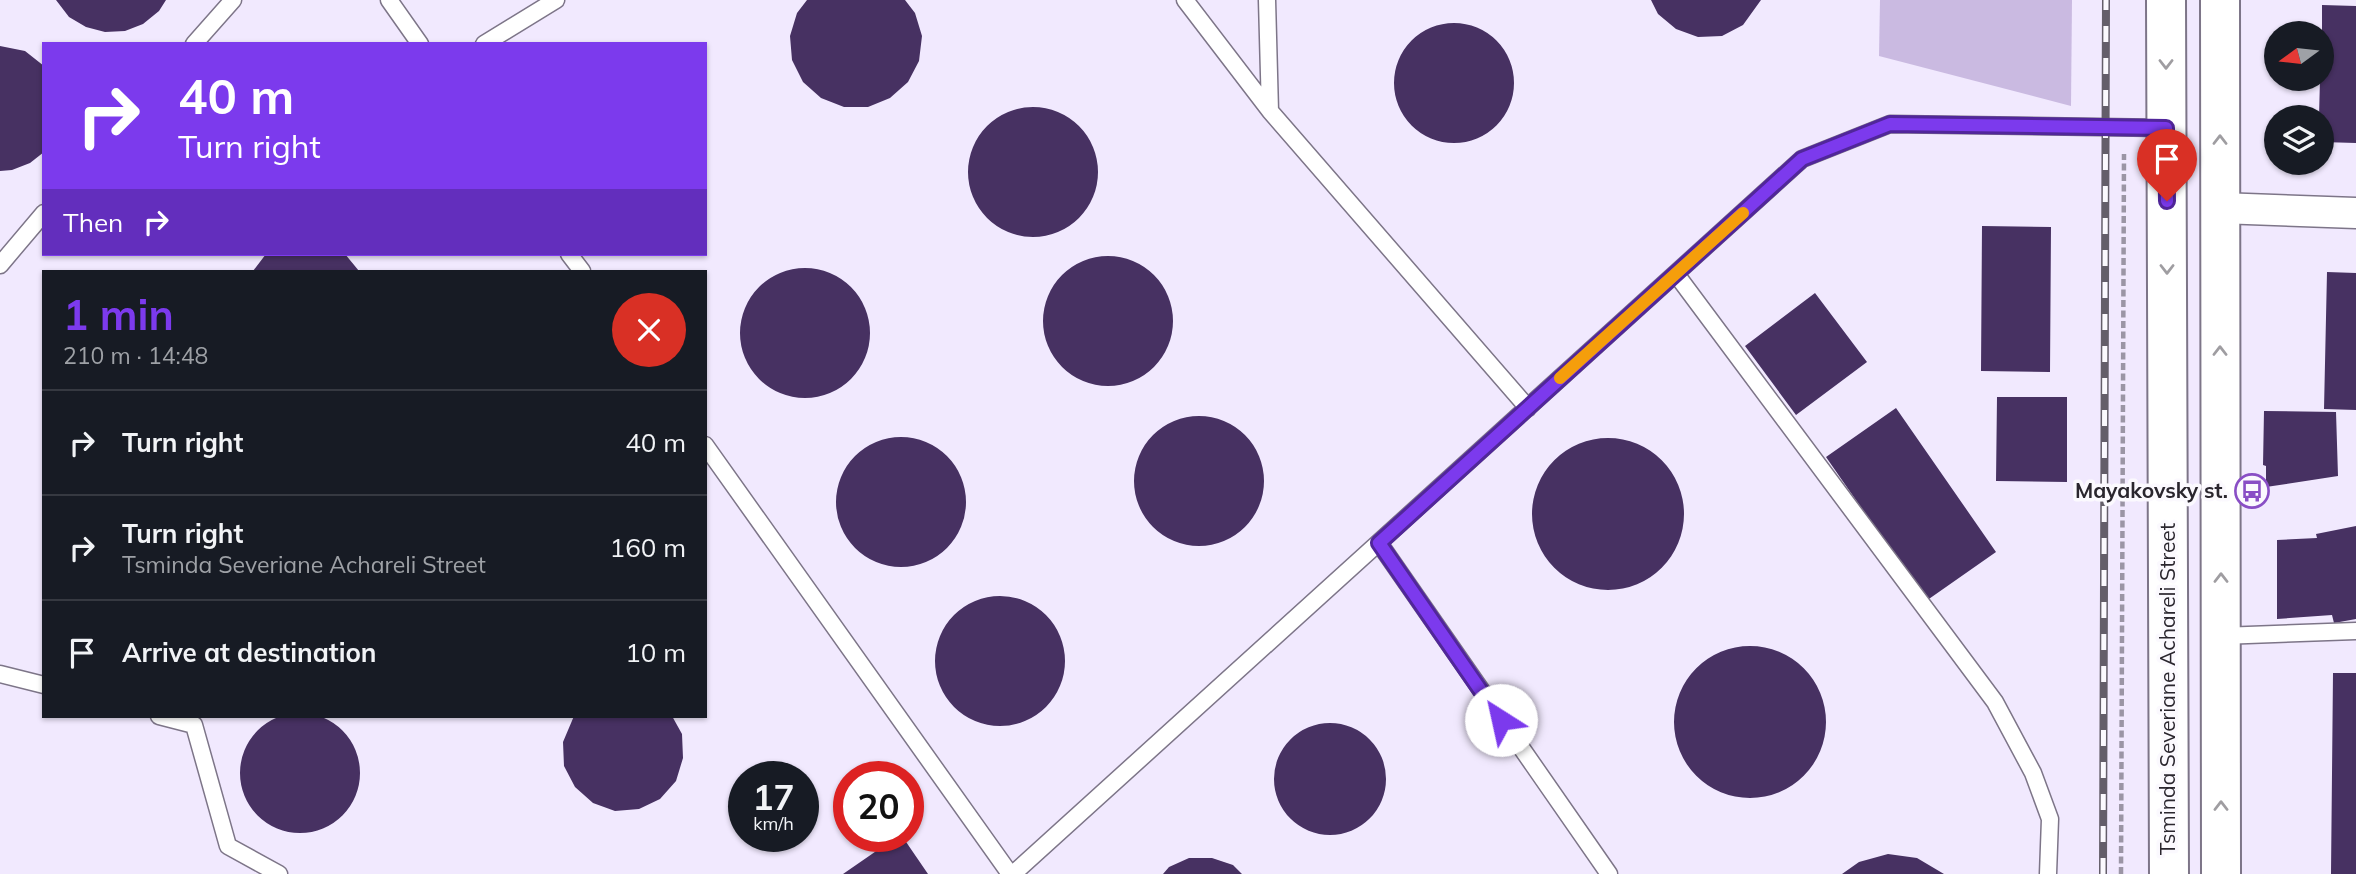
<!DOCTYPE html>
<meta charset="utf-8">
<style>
:root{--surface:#171b24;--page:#242831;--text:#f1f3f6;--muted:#9ea1a6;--line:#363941;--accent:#7c3aed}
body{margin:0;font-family:Mulish,sans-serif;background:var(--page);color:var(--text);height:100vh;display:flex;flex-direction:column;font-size:26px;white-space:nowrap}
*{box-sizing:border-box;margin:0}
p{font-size:23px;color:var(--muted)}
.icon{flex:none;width:38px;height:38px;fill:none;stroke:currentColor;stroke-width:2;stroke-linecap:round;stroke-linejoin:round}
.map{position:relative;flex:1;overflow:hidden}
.side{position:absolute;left:42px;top:270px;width:665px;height:448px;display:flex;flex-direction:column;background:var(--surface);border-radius:0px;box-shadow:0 2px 5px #0004}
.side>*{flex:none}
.top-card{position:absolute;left:42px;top:42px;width:665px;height:214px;border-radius:0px;box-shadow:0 2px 5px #0004;background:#7c3aed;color:#fff;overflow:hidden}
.needle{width:46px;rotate:255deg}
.fabs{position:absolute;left:2264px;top:21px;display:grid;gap:14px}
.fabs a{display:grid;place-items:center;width:70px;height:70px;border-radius:50%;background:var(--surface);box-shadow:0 2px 5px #0004;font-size:35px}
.speed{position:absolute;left:728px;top:761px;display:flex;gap:14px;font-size:35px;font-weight:700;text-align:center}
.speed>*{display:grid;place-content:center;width:91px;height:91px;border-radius:50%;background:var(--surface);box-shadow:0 2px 5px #0004;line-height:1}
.speed small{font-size:18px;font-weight:400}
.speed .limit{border:10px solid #d22;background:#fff;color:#111}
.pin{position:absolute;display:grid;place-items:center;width:60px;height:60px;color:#fff;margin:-72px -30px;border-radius:50% 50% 50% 0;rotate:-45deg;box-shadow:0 0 7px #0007}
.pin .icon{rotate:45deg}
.me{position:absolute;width:77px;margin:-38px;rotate:325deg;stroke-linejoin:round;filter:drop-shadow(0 0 5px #0008)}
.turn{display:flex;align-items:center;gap:24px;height:147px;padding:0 21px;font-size:32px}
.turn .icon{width:91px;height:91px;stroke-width:2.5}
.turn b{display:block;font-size:49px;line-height:60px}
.then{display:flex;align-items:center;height:66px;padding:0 21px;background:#0003;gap:14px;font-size:26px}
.round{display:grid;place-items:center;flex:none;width:74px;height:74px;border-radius:37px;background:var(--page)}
.head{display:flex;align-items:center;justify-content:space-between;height:119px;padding:0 21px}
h1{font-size:42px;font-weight:700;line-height:52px;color:var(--accent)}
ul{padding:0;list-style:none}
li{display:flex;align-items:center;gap:21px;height:105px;padding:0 21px;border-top:2px solid var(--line)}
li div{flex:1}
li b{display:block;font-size:26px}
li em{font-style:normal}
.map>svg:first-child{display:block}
</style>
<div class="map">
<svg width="2356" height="874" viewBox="0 0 2356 874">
<rect width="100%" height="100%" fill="#f1e9fe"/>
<path fill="#cabae1" d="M1880 0H2072L2071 106 1879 56Z"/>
<path fill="#473162" d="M56 0H166L159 11 143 24 125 31 105 32 86 27 69 17Z
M807 0H905L915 13 922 36 919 61 908 82 890 98 868 107H844L821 98 803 82 792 60 790 36 797 13Z
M1651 0H1761L1743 25 1722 36 1698 37 1676 29 1658 14Z
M2322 5 2356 6V143L2322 142V117H2319L2320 79H2322Z
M1394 83a60 60 0 1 1 120 0a60 60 0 1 1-120 0Z
M0 46 25 51 44 66V152L30 163 12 170 0 171Z
M968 172a65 65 0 1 1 130 0a65 65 0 1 1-130 0Z
M1982 226 2051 227 2050 372 1981 371Z
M266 254H345L359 271H253Z
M1043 321a65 65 0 1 1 130 0a65 65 0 1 1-130 0Z
M740 333a65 65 0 1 1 130 0a65 65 0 1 1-130 0Z
M2327 272 2356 273V410L2324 409Z
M1815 293 1867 362 1796 415 1745 346Z
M1997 397H2067V482L1996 481Z
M1896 408 1996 552 1926 601 1826 457Z
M2264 411 2336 412 2338 476 2266 487V466L2263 465Z
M1134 481a65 65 0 1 1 130 0a65 65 0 1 1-130 0Z
M836 502a65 65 0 1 1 130 0a65 65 0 1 1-130 0Z
M1532 514a76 76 0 1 1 152 0a76 76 0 1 1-152 0Z
M2356 526V619L2334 623 2332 615 2277 619V540L2317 538 2316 534Z
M935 661a65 65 0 1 1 130 0a65 65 0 1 1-130 0Z
M1674 722a76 76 0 1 1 152 0a76 76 0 1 1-152 0Z
M2333 673H2356V874H2331Z
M240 773a60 60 0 1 1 120 0a60 60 0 1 1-120 0Z
M574 716H672L682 734 683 758 676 781 660 799 639 809 615 811 593 803 575 787 564 766 563 742Z
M1274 779a56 56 0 1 1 112 0a56 56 0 1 1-112 0Z
M898 836H902L928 874H843Z
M1888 854 1917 858 1944 874H1842L1859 862Z
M1189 858H1212L1233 865 1242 874H1163L1169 867Z"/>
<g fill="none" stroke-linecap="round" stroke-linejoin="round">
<g stroke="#7d7588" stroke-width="19">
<path id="service" d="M389 0 420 44
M1185 0 1270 111 1528 408
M1267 0 1270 111
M194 44 233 0
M484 44 556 0
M569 254 582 271
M0 265 44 213
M1676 274 1995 702 2033 773 2050 819 2048 874
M705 445 1010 874
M1379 543 1609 874
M2221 636 2356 631
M0 674 44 685
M159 716 194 725 228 846 279 874
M1013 874 1802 159 1890 124 2166 128"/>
</g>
<g stroke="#7d7588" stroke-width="33">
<path id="minor" d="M2220 208 2356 213"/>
</g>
<g stroke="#7d7588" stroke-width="42">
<path id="secondary" d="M2166 0 2169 874
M2220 0 2221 874"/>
</g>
<path stroke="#9b95a5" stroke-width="4.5" stroke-dasharray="7 3.5" stroke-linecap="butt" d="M2121 874 2124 154"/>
<use href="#service" stroke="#fff" stroke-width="16"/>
<use href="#minor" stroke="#fff" stroke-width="30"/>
<use href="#secondary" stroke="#fff" stroke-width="38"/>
<g stroke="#645e6a" stroke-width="8">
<path id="rail" d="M2103 874 2106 0"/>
</g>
<use href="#rail" stroke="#fbf9fe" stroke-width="5" stroke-dasharray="16" stroke-linecap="butt"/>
</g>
<defs><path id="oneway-chevron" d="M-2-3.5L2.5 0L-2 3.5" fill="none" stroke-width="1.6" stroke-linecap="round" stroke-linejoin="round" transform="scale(1.75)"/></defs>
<g stroke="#9f9da1">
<use href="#oneway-chevron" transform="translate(2166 64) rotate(90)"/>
<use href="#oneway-chevron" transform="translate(2220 140) rotate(-90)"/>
<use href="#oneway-chevron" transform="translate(2167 269) rotate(90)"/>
<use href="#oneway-chevron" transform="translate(2220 351) rotate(-90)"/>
<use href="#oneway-chevron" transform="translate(2221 578) rotate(-90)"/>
<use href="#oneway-chevron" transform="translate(2221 806) rotate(-90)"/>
</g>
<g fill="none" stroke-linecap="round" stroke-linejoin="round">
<g stroke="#51269a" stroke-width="18">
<path id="route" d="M1501 720 1379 543 1802 159 1890 124 2166 128 2167 201"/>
</g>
<use href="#route" stroke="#7c3aed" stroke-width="12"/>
<path stroke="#f59e0b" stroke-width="12" d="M1560 378 1743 213"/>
</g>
<defs>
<g id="bus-ring" transform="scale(1.75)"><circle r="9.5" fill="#fbf9fe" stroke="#894ec5" stroke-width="1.5"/><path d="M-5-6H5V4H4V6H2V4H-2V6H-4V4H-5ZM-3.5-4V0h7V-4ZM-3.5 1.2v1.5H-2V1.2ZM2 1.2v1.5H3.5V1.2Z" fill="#894ec5"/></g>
</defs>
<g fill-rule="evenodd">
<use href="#bus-ring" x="2252" y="491"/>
</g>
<g text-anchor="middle" stroke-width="7" stroke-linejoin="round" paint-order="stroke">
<g font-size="21" font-weight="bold" fill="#2a262e" stroke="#fbf9fe" text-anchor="end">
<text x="2228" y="498">Mayakovsky st.</text>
</g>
<g font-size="21" fill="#2a262e" stroke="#fbf9fe">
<text transform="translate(2168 689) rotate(-90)" y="7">Tsminda Severiane Achareli Street</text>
</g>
</g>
</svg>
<div class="fabs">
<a><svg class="needle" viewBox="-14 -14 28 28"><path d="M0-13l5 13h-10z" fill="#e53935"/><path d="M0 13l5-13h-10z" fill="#9ea1a6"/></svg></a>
<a><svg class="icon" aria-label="layers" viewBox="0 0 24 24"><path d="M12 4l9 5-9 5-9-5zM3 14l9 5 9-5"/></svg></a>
</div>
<div class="speed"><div>17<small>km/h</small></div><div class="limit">20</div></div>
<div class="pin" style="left:2167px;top:201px;background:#d93025"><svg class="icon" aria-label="arrive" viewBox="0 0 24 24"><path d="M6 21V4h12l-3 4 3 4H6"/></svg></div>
<svg class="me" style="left:1501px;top:720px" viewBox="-20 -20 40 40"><circle r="19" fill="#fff"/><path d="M0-13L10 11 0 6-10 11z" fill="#7c3aed"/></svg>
<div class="top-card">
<div class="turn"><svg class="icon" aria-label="right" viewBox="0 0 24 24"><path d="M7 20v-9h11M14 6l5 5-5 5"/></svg><div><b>40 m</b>Turn right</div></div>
<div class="then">Then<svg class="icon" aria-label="right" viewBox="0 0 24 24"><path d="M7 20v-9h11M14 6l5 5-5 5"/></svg></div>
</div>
<section class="side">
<div class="head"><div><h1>1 min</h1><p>210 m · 14:48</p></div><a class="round" style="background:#d93025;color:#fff"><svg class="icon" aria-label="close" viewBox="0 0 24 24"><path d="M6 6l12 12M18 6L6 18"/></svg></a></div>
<ul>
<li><svg class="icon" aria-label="right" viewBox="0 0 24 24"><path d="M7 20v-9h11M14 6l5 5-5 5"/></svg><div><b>Turn right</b></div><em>40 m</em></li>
<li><svg class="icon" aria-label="right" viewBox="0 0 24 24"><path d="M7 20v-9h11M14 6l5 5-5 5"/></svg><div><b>Turn right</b><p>Tsminda Severiane Achareli Street</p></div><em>160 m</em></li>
<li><svg class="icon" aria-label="arrive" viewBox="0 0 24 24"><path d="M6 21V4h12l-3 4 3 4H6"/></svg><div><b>Arrive at destination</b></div><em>10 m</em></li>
</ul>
</section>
</div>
